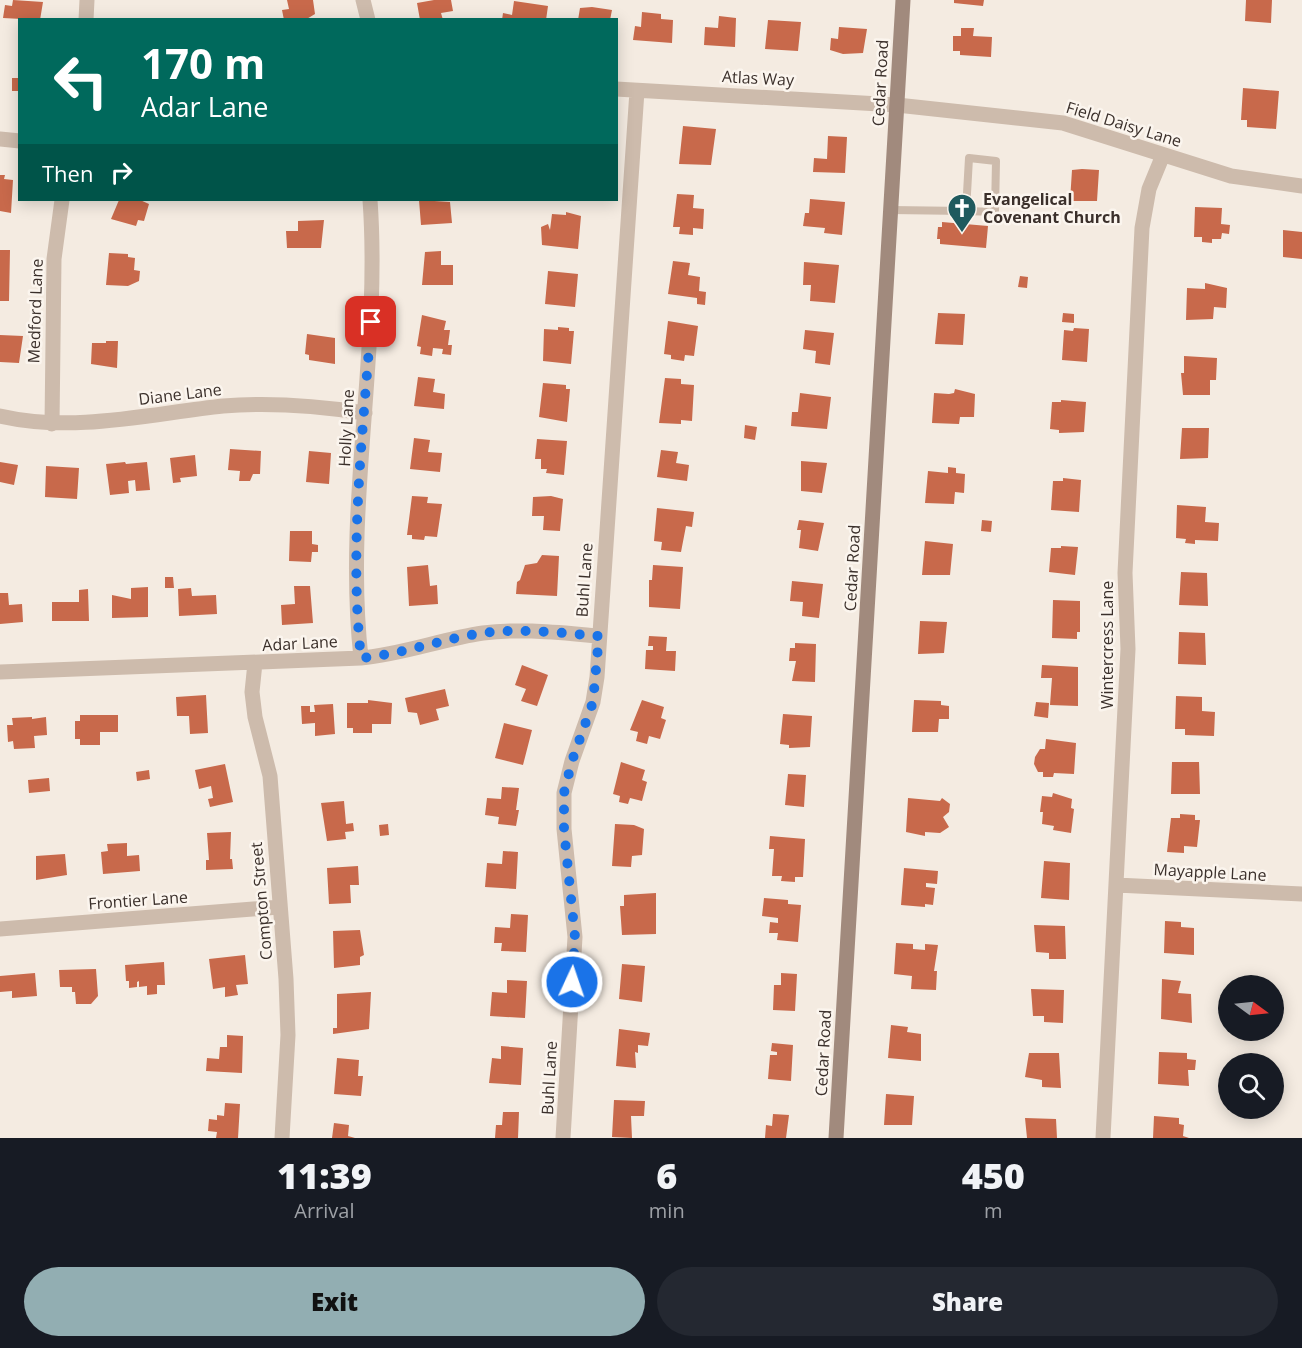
<!DOCTYPE html>
<style>
:root{--surface:#171b24;--page:#242831;--text:#f1f3f6;--muted:#9ea1a6;--accent:#92aeb2}
body{margin:0;font-family:"Open Sans",sans-serif;background:var(--page);color:var(--text);height:100vh;display:flex;flex-direction:column;font-size:22px;white-space:nowrap}
*{box-sizing:border-box;margin:0}
p{font-size:20px;color:var(--muted)}
.icon{flex:none;width:33px;height:33px;fill:none;stroke:currentColor;stroke-width:2;stroke-linecap:round;stroke-linejoin:round}
.map{position:relative;height:1138px;overflow:hidden}
.sheet{display:flex;flex-direction:column;background:var(--surface);flex:1}
.sheet>*{flex:none}
.guide{position:absolute;left:18px;top:18px;width:600px;height:183px;border-radius:0px;box-shadow:0 3px 15px #0003;background:#00695c;color:#fff;overflow:hidden}
.needle{width:39px;rotate:105deg}
.controls{position:absolute;left:1218px;top:975px;display:grid;gap:12px}
.controls a{display:grid;place-items:center;width:66px;height:66px;border-radius:50%;background:var(--surface);box-shadow:0 3px 15px #0003;font-size:30px}
.pin{position:absolute;display:grid;place-items:center;width:51px;height:51px;color:#fff;margin:-26px;border-radius:12px;box-shadow:0 3px 9px #0006}
.me{position:absolute;width:66px;margin:-33px;rotate:3deg;stroke-linejoin:round;filter:drop-shadow(0 0 4px #0008)}
.turn{display:flex;align-items:center;gap:21px;height:126px;padding:0 24px;font-size:27px}
.turn .icon{width:78px;height:78px;stroke-width:2.5}
.turn b{display:block;font-size:42px;line-height:51px}
.then{display:flex;align-items:center;height:57px;padding:0 24px;background:#0003;gap:12px;font-size:22px}
.eta{display:flex;justify-content:space-evenly;align-items:center;height:102px;text-align:center}
.eta b{font-size:36px;font-weight:800;line-height:42px}
.cta{display:flex;gap:12px;margin-top:auto;padding:12px 24px}
.cta a{flex:1;height:69px;border-radius:36px;background:var(--accent);color:#111;font-size:24px;font-weight:800;line-height:69px;text-align:center}
.cta a+a{background:var(--page);color:var(--text)}
.map>svg:first-child{display:block}
</style>
<div class="map">
<svg width="1302" height="1138" viewBox="0 0 1302 1138">
<rect width="100%" height="100%" fill="#f4ebe1"/>
<path fill="#c8694b" d="M13 0 43 2 40 20 3 18 5 5 12 6Z
M287 0H313L315 14 305 20H284L282 10 289 9Z
M434 0H451L453 11 441 13 443 20H420L417 3Z
M954 0H984L983 6 954 3Z
M1246 0H1272L1271 23 1245 21Z
M514 1 548 6 546 20H502L503 13 512 15Z
M592 7 612 10 610 20H578L580 8Z
M642 12 661 14V19L673 20 672 43 633 40 635 26 641 27Z
M719 16 736 18 735 47 704 45 705 27 718 28Z
M768 20 801 22 798 51 765 49Z
M839 27 867 29 863 53 843 54 830 50 831 38 838 39Z
M961 28H974L973 36 992 37 991 57 960 55V51H953V36H961Z
M12 78H20V91H12Z
M1243 88 1279 91 1276 129 1247 127V120H1241Z
M683 126 716 129 711 165 679 164Z
M828 136 847 137 845 173 813 172 814 158 827 159Z
M1082 169 1099 170 1097 201H1070L1072 170Z
M0 175H5L4 179 13 180 11 213 0 211Z
M677 194 694 195 693 208 704 209 703 229 693 228V235L679 234 680 227H673Z
M810 199 845 202 842 235 824 233 825 228 803 226 805 213H809Z
M119 200H140L149 204 144 221 138 220 136 226 111 219Z
M419 200 450 202 452 223 421 225Z
M1195 207 1222 208 1221 224 1230 225 1229 234 1222 233 1221 239H1212V243L1202 242V237H1194Z
M566 212 581 216 578 249 542 245 541 227 548 224 550 230 552 214 566 215Z
M324 220 321 248H287L286 231H298V221Z
M942 222 988 226 986 248 940 244V239H937L938 227H942Z
M1283 230 1302 232V259L1283 257Z
M0 250H10L9 301H0Z
M441 251V265H453V285H422L425 252Z
M109 253 128 254V257L135 258 134 270 140 271 139 281 128 286 106 285Z
M673 261 690 263 688 275 700 277 699 291 706 292 705 305 697 304V298L668 294Z
M804 262 839 265 835 303 810 301 811 285H803Z
M548 271 578 274 575 307 545 304Z
M1020 276 1028 277 1027 288 1018 287Z
M1205 283 1227 288 1226 308 1214 307 1213 319 1186 320 1187 288 1205 289Z
M938 313 965 314 963 345 935 344Z
M1063 313 1074 314V323L1062 322Z
M422 315 446 321 444 330H450L448 345H452L451 355 442 354 443 349 433 348 432 356 420 354 421 347 417 346Z
M668 321 698 326 694 356 685 355 684 361 671 359V355L664 354Z
M558 327 569 328V331H574L571 364 543 361 544 329 558 330Z
M1074 328 1089 329 1087 362 1062 360 1064 330 1073 331Z
M805 330 834 333 830 365 815 363 816 351 803 349Z
M307 334 335 338V364L309 360V355L305 354Z
M0 335 23 336 19 363 0 362Z
M106 341H118L117 368 91 364 92 343H106Z
M1184 356 1217 358 1216 380H1210V395H1183L1181 373H1184Z
M418 377 435 379 433 392 445 394 444 409 414 406Z
M665 378 681 379V384L694 385 692 421 681 420V424L659 423Z
M543 383 566 385V389H570L567 422 539 417Z
M955 389 975 394 974 417H960L959 424 932 423 934 393 949 394 954 393Z
M800 393 831 397 827 429 791 426 792 412H798Z
M1061 400 1086 402 1084 432 1059 433V430L1050 429 1052 402H1061Z
M745 425 757 427 755 440 744 438Z
M1182 428H1209L1208 458 1180 459Z
M414 438 430 440 428 452 442 453 440 472 410 469Z
M537 439 567 441 564 475 546 473 547 469H541V459H535Z
M230 449 261 451 260 474H253L250 481H239L240 471 228 470Z
M661 450 678 452 676 463 689 465 687 481 657 477Z
M309 451 331 453 329 484 306 482Z
M195 455 197 476 180 478 181 482 173 483 170 458Z
M801 461 827 463 822 493 801 491Z
M0 462 18 465 14 485 0 482Z
M125 462 126 464 147 462 150 490 136 491 135 480 128 481 129 493 110 495 106 464Z
M46 466 79 468 77 499 45 497Z
M948 467 956 468V473L965 474 964 493 955 492 954 504 925 503 928 471 948 473Z
M1063 478 1081 480 1079 512 1051 510 1053 481H1063Z
M412 496 428 497 427 503 442 504 437 537 425 536 424 540 412 539V535H407Z
M551 496 563 499 560 531 543 530 544 516H532L533 497Z
M1177 505 1206 507 1205 522 1219 523 1218 541 1195 540V544L1185 543 1186 539 1176 538Z
M657 508 694 512 692 527 686 526 681 552 661 550 662 542 654 541Z
M799 520 824 523 818 551 799 548 801 530H797Z
M982 520 992 521 991 532 981 531Z
M290 531H312V544L318 545V552H312L311 562 289 561Z
M925 541 953 544 950 575H922Z
M1061 546 1078 547 1075 575 1049 572 1051 548H1061Z
M542 555 559 556 557 596 516 594 517 582 520 580 525 565 537 563Z
M428 565 430 586 437 585 438 604 409 606 407 567Z
M653 565 683 567 680 609 649 607V580H652Z
M1181 572 1207 573 1208 606 1179 605Z
M165 577H173L174 588H165Z
M792 581 823 584 819 618 802 616 803 602 790 601Z
M294 586H310L313 623 282 625 281 605 295 604Z
M148 587V617L112 618V595L131 599V588Z
M191 588 192 596 216 595 217 614 179 616 178 589Z
M88 589 89 621H52V602H79V590Z
M0 593H8L9 605 22 604 23 622 0 624Z
M1053 600 1080 601V632H1077V639L1052 638Z
M920 621 947 622 944 653 918 654Z
M1179 632 1205 633 1206 665 1178 664Z
M649 636 667 637 666 651H676L675 671 645 669 646 650H653V646H648Z
M795 643 816 644 815 682 792 681 796 661H789L790 648H795Z
M522 665 548 675 537 706 521 701 526 689 515 685Z
M1042 665 1078 667V706L1050 705 1052 678H1041Z
M445 689 449 706 436 709 439 720 420 725 417 713 408 712 405 698Z
M206 695 208 733 190 734 189 716H177L176 697Z
M1176 696 1202 697V711L1215 712 1214 736 1185 735V729H1175Z
M368 700 392 703 391 724H372V733H353V728H347V703H368Z
M642 700 664 707 661 718 666 720 660 739 649 736 647 744 636 741 638 732 630 730Z
M914 700 941 701V705L949 706V719H939L938 732H912Z
M1036 702 1049 703 1048 718 1034 716Z
M333 704 335 734 315 736V723L302 724 301 706H310V712H315L314 705Z
M783 714 812 716 810 747 789 748V745L780 744Z
M80 715H118V732H100V745H80V739H75V721H80Z
M32 717V719L46 717 47 735 34 736 35 748 14 749 13 741 8 742 7 725H13L12 718Z
M504 723 532 730 523 765 495 758Z
M1046 739 1076 743 1074 774 1054 773 1053 777H1043V772H1038L1034 764 1035 757 1040 749H1045Z
M621 762 645 770 642 780 647 782 642 801 630 798 628 804 619 802 620 796 613 794Z
M1172 762H1199L1200 794H1171Z
M225 764 233 802 210 807 208 799 213 798 211 786 199 789 195 770Z
M149 770 150 779 137 781 136 772Z
M788 774 806 775 804 807 785 805Z
M49 778 50 791 29 793 28 780Z
M502 787 519 788 516 810H519L516 826 498 824 499 817 485 815 487 798 501 799Z
M1053 793 1072 799 1071 808 1074 809 1071 833 1053 830 1054 826 1042 824 1043 812H1040L1042 796 1052 797Z
M908 798 940 801 942 798 950 804 949 812 943 817 949 827 940 833 925 832V836L906 832Z
M344 801 346 824 353 823 354 831 345 832 346 839 327 841 321 803Z
M1180 814 1195 815V820H1200L1197 847 1184 846V853L1167 852 1171 818H1180Z
M388 824 389 835 380 836 379 825Z
M615 824 634 825 644 829 642 855 632 856 631 867 612 866Z
M231 832 230 859H232L233 869 206 870V860H209L207 833Z
M770 836 805 839 803 877H795V882L781 881 782 876H772L774 849H769Z
M127 843V856L139 855 140 871 103 874 101 852 108 851 107 844Z
M503 851 518 852 516 889 485 887 487 863 502 864Z
M65 854 67 875 36 880V856Z
M1044 861 1070 863 1069 900 1041 898Z
M358 866 359 885H350L351 903 329 904 327 868Z
M904 868 938 871 937 884 926 883V887L935 888 933 905 925 904V907L901 905Z
M656 893V934L622 935 620 906H624V895Z
M764 898 788 900V904L801 905 798 942 777 940 778 933H769L770 922 778 923V918L762 916Z
M511 914 528 915 526 952 501 951 502 943H494L495 927 510 928Z
M1165 921 1181 922V927L1194 928V955L1164 953Z
M1034 925 1065 926 1066 959H1049V953L1036 952Z
M360 930 364 955 360 957V965L334 968 333 931Z
M896 943 913 944V949L925 950V944L938 945 934 971H937L936 990 911 989 912 976 894 974Z
M245 955 248 984 236 985 238 995 225 997V987L213 989 209 959Z
M164 962 165 985H157V994L147 995V986L139 987V981L137 982V987L129 988V981H126L125 965Z
M622 964 645 966 642 1002 619 999Z
M96 969 98 996 91 1004H76L75 992H72V987H60L59 970Z
M35 973 37 996 12 998V991L0 992V976Z
M781 973 797 974 795 1011 773 1010 774 985H781Z
M1162 979 1181 981 1178 993 1191 994 1192 1023 1161 1019Z
M507 980 527 981 525 1018 490 1016 492 992 507 993Z
M1031 989 1064 990 1063 1023 1044 1022V1016H1033Z
M371 992 369 1029 333 1034V1028H337V994Z
M891 1025 908 1027 907 1032 921 1034V1061L888 1058Z
M619 1029 650 1033 648 1046 638 1045V1053L635 1052 636 1068 616 1066Z
M227 1035 243 1036 242 1073 206 1071 207 1058 219 1059 220 1047H227Z
M772 1043 793 1045 791 1081 768 1079 770 1055H777V1052L771 1051Z
M501 1046 523 1048 521 1085 489 1083 492 1058 501 1059Z
M1159 1052 1187 1053V1059L1196 1060 1195 1070H1188L1189 1086 1158 1084Z
M1029 1053H1059L1061 1088 1042 1087V1080L1025 1077Z
M337 1058 359 1060 358 1076H363L361 1096 334 1094Z
M886 1094 914 1096 912 1125H884Z
M614 1100 645 1101 644 1116H631L632 1138 612 1137Z
M225 1103 240 1104 238 1138H216L217 1132 208 1131 209 1119 217 1120V1115L224 1116Z
M503 1112H519L518 1138H495L496 1125H502Z
M773 1114 789 1115 786 1138H765L766 1125 772 1126Z
M1154 1116 1179 1118V1124L1184 1125 1183 1136 1189 1138H1153Z
M1025 1118 1056 1119 1057 1138H1027Z
M334 1123 349 1125 348 1136 355 1138H332Z"/>
<g fill="none" stroke-linecap="round" stroke-linejoin="round">
<path stroke="#cdbbac" stroke-width="8" d="M891 210 966 211 969 158 996 161 995 212 966 211"/>
<path stroke="#cdbbac" stroke-width="15" d="M363 0 368 20
M86 20 87 0
M616 89 897 105 1063 123 1231 176 1302 186
M0 139 20 141
M0 416C74 433 149 414 223 406 270 402 319 406 365 413
M52 424 54 259 62 200
M361 658C344 506 381 352 370 200
M255 663 252 692 255 717 270 776 286 979 288 1035 282 1138
M0 672 361 658C403 654 442 639 483 633 521 628 561 633 599 636
M1116 885 1302 894
M0 929 279 907
M563 1138 575 937 564 829V793L572 761 593 702 597 677 637 91
M1103 1138 1128 649 1125 573 1142 228 1149 189 1163 155"/>
<path stroke="#a18a7d" stroke-width="15" d="M836 1138 903 0"/>
</g>
<g fill="none" stroke-linecap="round" stroke-linejoin="round">
<path stroke="#1a73e8" stroke-width="10" stroke-dasharray="0 18" d="M371 322C363 433 349 547 361 658 403 654 442 639 483 633 521 628 561 633 599 636L593 702 572 761 564 793V830L575 937 572 982"/>
</g>
<defs>
<g id="church-pin" transform="scale(1.5)"><path d="M0 17L-7.5 6A9.5 9.5 0 1 1 7.5 6Z" fill="#1f5a5e" stroke="#fbf5ee"/><path d="M-1.2-6h2.4v3.5h3.3v2.4h-3.3V6h-2.4V-.1h-3.3v-2.4h3.3Z" fill="#fff"/></g>
</defs>
<g fill-rule="evenodd">
<use href="#church-pin" x="962" y="208"/>
</g>
<g text-anchor="middle" stroke-width="5" stroke-linejoin="round" paint-order="stroke">
<g font-size="16" fill="#3b302b" stroke="#fbf5ee">
<text transform="translate(758 78) rotate(3)" y="6">Atlas Way</text>
<text transform="translate(880 83) rotate(-87)" y="6">Cedar Road</text>
<text transform="translate(1124 124) rotate(17)" y="6">Field Daisy Lane</text>
<text transform="translate(35 311) rotate(-88)" y="6">Medford Lane</text>
<text transform="translate(180 394) rotate(-7)" y="6">Diane Lane</text>
<text transform="translate(346 428) rotate(-87)" y="6">Holly Lane</text>
<text transform="translate(852 568) rotate(-87)" y="6">Cedar Road</text>
<text transform="translate(584 580) rotate(-86)" y="6">Buhl Lane</text>
<text transform="translate(300 643) rotate(-3)" y="6">Adar Lane</text>
<text transform="translate(1107 645) rotate(-90)" y="6">Wintercress Lane</text>
<text transform="translate(1210 872) rotate(3)" y="6">Mayapple Lane</text>
<text transform="translate(138 900) rotate(-4)" y="6">Frontier Lane</text>
<text transform="translate(261 901) rotate(-95)" y="6">Compton Street</text>
<text transform="translate(823 1053) rotate(-87)" y="6">Cedar Road</text>
<text transform="translate(549 1078) rotate(-87)" y="6">Buhl Lane</text>
</g>
<g font-size="16" font-weight="bold" fill="#3b302b" stroke="#fbf5ee" text-anchor="start">
<text x="983" y="205">Evangelical<tspan x="983" dy="18">Covenant Church</tspan></text>
</g>
</g>
</svg>
<div class="controls">
<a><svg class="needle" viewBox="-14 -14 28 28"><path d="M0-13l5 13h-10z" fill="#e53935"/><path d="M0 13l5-13h-10z" fill="#9ea1a6"/></svg></a>
<a><svg class="icon" aria-label="search" viewBox="0 0 24 24"><circle cx="10" cy="10" r="6"/><path d="M15 15l6 6"/></svg></a>
</div>
<div class="pin" style="left:371px;top:322px;background:#d93025"><svg class="icon" aria-label="arrive" viewBox="0 0 24 24"><path d="M6 21V4h12l-3 4 3 4H6"/></svg></div>
<svg class="me" style="left:572px;top:982px" viewBox="-20 -20 40 40"><circle r="17" fill="#1a73e8" stroke="#fff" stroke-width="3"/><path d="M0-11L8 9 0 5-8 9z" fill="#fff"/></svg>
<div class="guide">
<div class="turn"><svg class="icon" aria-label="left" viewBox="0 0 24 24"><path d="M17 20v-9H6M10 6l-5 5 5 5"/></svg><div><b>170 m</b>Adar Lane</div></div>
<div class="then">Then<svg class="icon" aria-label="right" viewBox="0 0 24 24"><path d="M7 20v-9h11M14 6l5 5-5 5"/></svg></div>
</div>
</div>
<section class="sheet">
<div class="eta">
<div><b>11:39</b><p>Arrival</p></div>
<div><b>6</b><p>min</p></div>
<div><b>450</b><p>m</p></div>
</div>
<div class="cta"><a>Exit</a><a>Share</a></div>
</section>
